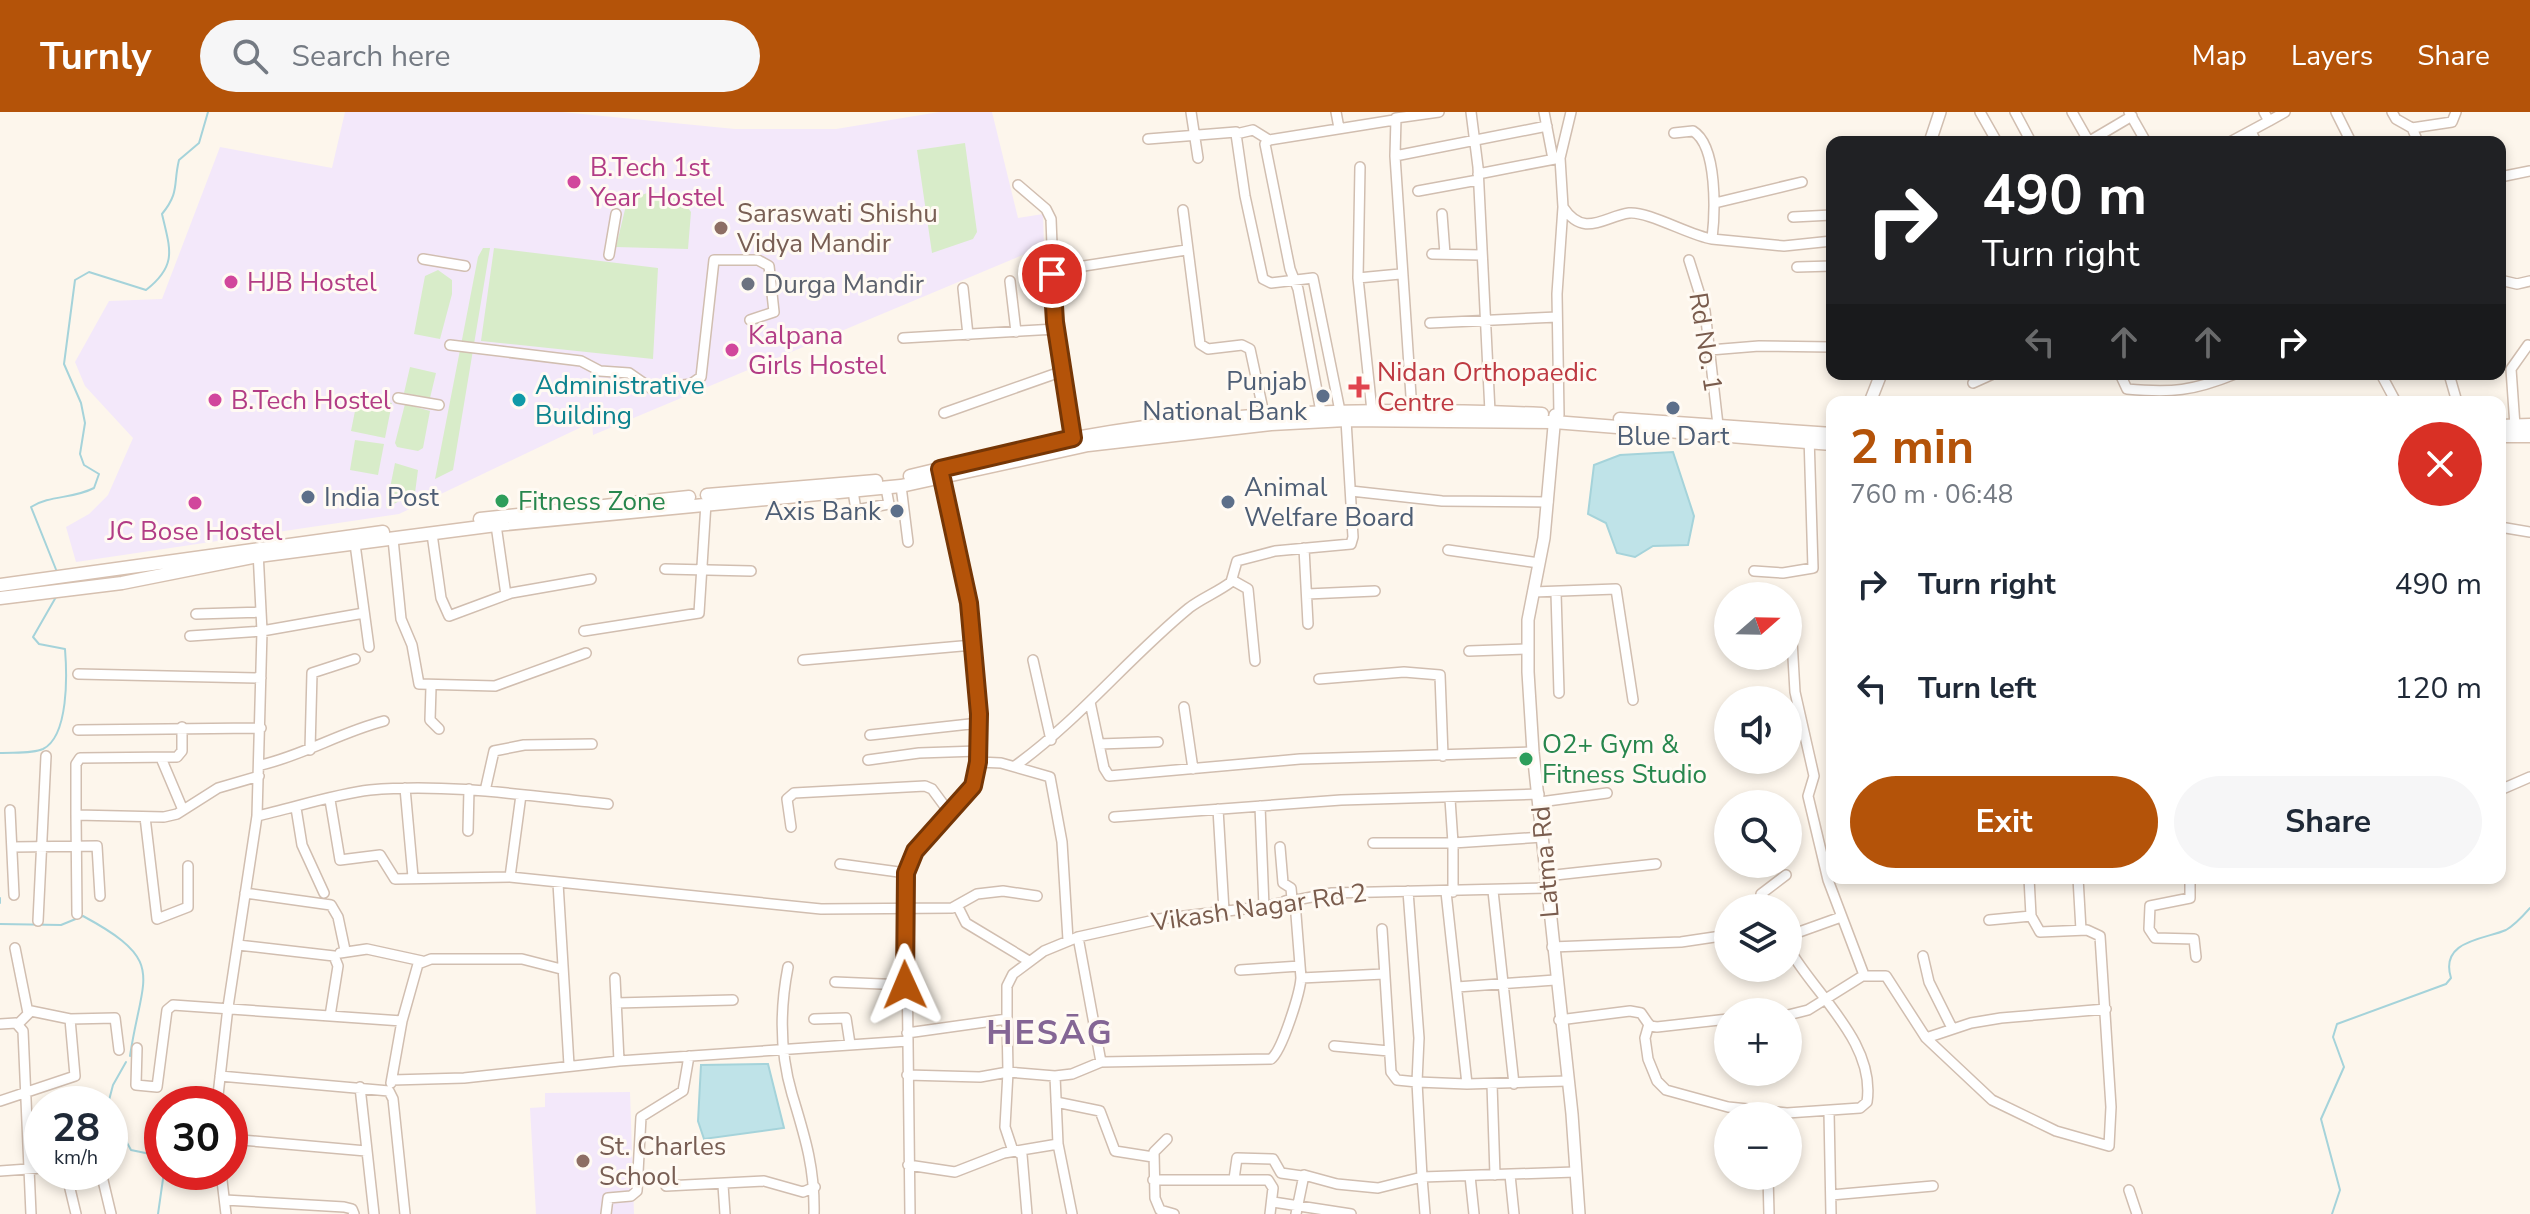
<!DOCTYPE html>
<meta charset="utf-8">
<style>
:root{--surface:#fff;--page:#f6f6f7;--text:#1f2937;--muted:#747a83;--accent:#b45309}
body{margin:0;font-family:"Nunito Sans",sans-serif;background:var(--page);color:var(--text);height:100vh;display:flex;flex-direction:column;font-size:30px;white-space:nowrap}
*{box-sizing:border-box;margin:0}
p{font-size:26px;color:var(--muted)}
.icon{flex:none;width:44px;height:44px;fill:none;stroke:currentColor;stroke-width:2;stroke-linecap:round;stroke-linejoin:round}
.map{position:relative;flex:1;overflow:hidden}
.side{position:absolute;left:1826px;top:284px;width:680px;height:488px;display:flex;flex-direction:column;background:var(--surface);border-radius:16px;box-shadow:0 4px 12px #0003}
.side>*{flex:none}
.top-card{position:absolute;left:1826px;top:24px;width:680px;height:244px;border-radius:16px;box-shadow:0 4px 12px #0003;background:#202124;color:#fff;overflow:hidden}
.needle{width:52px;rotate:70deg}
.buttons{position:absolute;left:1714px;top:470px;display:grid;gap:16px}
.buttons a{display:grid;place-items:center;width:88px;height:88px;border-radius:50%;background:var(--surface);box-shadow:0 4px 12px #0003;font-size:40px}
.speed{position:absolute;left:24px;top:974px;display:flex;gap:16px;font-size:40px;font-weight:700;text-align:center}
.speed>*{display:grid;place-content:center;width:104px;height:104px;border-radius:50%;background:var(--surface);box-shadow:0 4px 12px #0003;line-height:1}
.speed small{font-size:20px;font-weight:400}
.speed .limit{border:12px solid #d22;background:#fff;color:#111}
.pin{position:absolute;display:grid;place-items:center;width:68px;height:68px;color:#fff;margin:-34px;border:4px solid #fff;border-radius:50%;box-shadow:0 2px 8px #0007}
.me{position:absolute;width:88px;margin:-44px;rotate:359deg;stroke-linejoin:round;filter:drop-shadow(0 0 6px #0008)}
.turn{display:flex;align-items:center;gap:28px;height:168px;padding:0 24px;font-size:36px}
.turn .icon{width:104px;height:104px;stroke-width:2.5}
.turn b{display:block;font-size:56px;line-height:68px}
.lanes{display:flex;align-items:center;height:76px;padding:0 24px;background:#0003;justify-content:center;gap:40px;direction:ltr}
.lanes .off{opacity:.35}
.round{display:grid;place-items:center;flex:none;width:84px;height:84px;border-radius:42px;background:var(--page)}
.head{display:flex;align-items:center;justify-content:space-between;height:136px;padding:0 24px}
h1{font-size:48px;font-weight:700;line-height:60px;color:var(--accent)}
.button{display:flex;gap:16px;margin-top:auto;padding:16px 24px}
.button a{flex:1;height:92px;border-radius:48px;background:var(--accent);color:#fff;font-size:32px;font-weight:700;line-height:92px;text-align:center}
.button a+a{background:var(--page);color:var(--text)}
ul{padding:0;list-style:none}
li{display:flex;align-items:center;gap:24px;height:104px;padding:0 24px}
li div{flex:1}
li b{display:block;font-size:30px}
li em{font-style:normal}
header{display:flex;align-items:center;gap:48px;box-sizing:border-box;height:112px;padding:0 40px;background:var(--accent);color:#fff}
header strong{font-size:38px}
nav{display:flex;gap:44px;margin-inline-start:auto;font-size:28px}
.search{width:560px;height:72px;background:var(--page);display:flex;align-items:center;gap:20px;box-sizing:border-box;padding:0 28px;border-radius:44px;color:var(--muted);font-size:30px}
.map>svg:first-child{display:block}
</style>
<header>
<strong>Turnly</strong>
<div class="search"><svg class="icon" aria-label="search" viewBox="0 0 24 24"><circle cx="10" cy="10" r="6"/><path d="M15 15l6 6"/></svg>Search here</div>
<nav><a>Map</a><a>Layers</a><a>Share</a></nav>
</header>
<div class="map">
<svg width="2530" height="1102" viewBox="0 0 2530 1102">
<rect width="100%" height="100%" fill="#fdf6ec"/>
<path fill="#f3e8fa" d="M345 0H562L735 17H836L939 0H992L1018 106 1043 102 1044 134 593 323 592 310 399 402 76 450 66 415 89 402 108 383 133 326 85 274 75 250 109 189 162 187 220 35 332 56Z
M630 980 634 1102H536L530 996 545 995V981Z"/>
<path fill="#d8ecc9" d="M965 31 977 120 973 127 932 141 917 38Z
M647 81C666 80 679 83 691 100L688 137 616 135 627 89Z
M483 136H490L453 358 435 367 478 145Z
M494 136 658 156 653 247 481 229Z
M438 158 452 168V182L440 227 414 222 425 164Z
M410 255 436 261 430 286 404 281Z
M358 284 392 291 385 326 351 319Z
M405 292 430 299 423 336 418 339 397 335 395 331Z
M355 328 384 332 378 363 350 358Z
M395 351 418 358 415 381 386 396Z"/>
<path fill="#bfe3e8" stroke="#a5d3da" stroke-width="2" d="M1673 340 1694 404 1688 433 1653 434 1635 445 1617 441 1606 411 1588 402 1594 353 1620 343Z
M768 952 784 1016 704 1027 698 1009 701 953Z"/>
<g fill="none" stroke-linecap="round" stroke-linejoin="round">
<path stroke="#a5d3da" stroke-width="2" d="M57 460 31 395C50 383 73 387 94 376L99 362 84 353 80 342 85 311 81 291 64 252 75 168 89 160 146 178C178 153 170 137 162 102 180 80 173 72 179 48L199 31 208 0
M0 641C13 640 32 642 43 637 69 624 67 562 65 537L39 532 33 525 56 485
M0 786V791
M0 812 61 813 83 804C168 850 142 862 130 944
M108 992 113 973 126 950
M110 1000 131 1038 155 1043 162 1055
M158 1102 164 1060
M2332 1102 2340 1078 2321 1007 2344 955 2333 925 2337 912 2446 872 2451 866C2439 828 2486 827 2506 818 2515 813 2523 804 2530 796"/>
<g stroke="#d1beb0" stroke-width="12">
<path id="minor" d="M1191 0 1198 46
M1336 0 1339 16
M1439 0 1396 6 1395 44 1547 14
M1471 0 1478 55 1490 300
M1544 0 1553 47
M1980 0 1997 30
M2015 0 2031 30
M2072 0 2089 30
M2129 0 2146 30
M2336 0 2351 30
M2392 0 2396 7 2412 16 2418 30
M2269 9 2285 0
M2412 16 2452 10 2456 0
M2251 19 2256 30
M1674 21 1693 19C1718 34 1715 102 1712 127L1784 134 1832 129
M1148 27 1236 20
M1269 28 1253 18 1236 22 1245 84 1263 167 1271 171 1313 166 1340 299
M2088 30 2132 4
M2230 30 2269 9 2264 0
M1395 44 1412 299
M1360 55 1358 166 1372 299
M1478 62 1560 46
M2500 65 2530 59
M1018 73 1046 97 1051 107 1055 210 1073 330
M1418 79 1478 68
M1715 91 1802 70
M1563 95C1584 127 1605 104 1629 101 1648 99 1691 124 1712 127
M1183 98 1200 232 1208 237 1242 233 1250 237 1264 302
M1442 102 1445 142
M1793 105 1832 103
M1432 142 1481 143
M609 143 616 102
M423 147 465 154
M1689 148 1705 199 1718 313
M1797 155 1832 154
M1052 159 1186 138
M1358 166 1400 162
M2500 168 2517 172 2530 169
M1010 169 1016 220
M963 176 968 223
M1430 211 1557 205
M903 226 1056 217
M450 233 581 249 600 259 629 261 652 277 691 272 701 265 714 148H758L769 154 774 200 750 208
M1710 238 1759 234 1832 235
M2120 262 2127 277C2172 281 2193 279 2235 262
M2163 262H2173
M2381 262 2396 290
M2449 262 2457 290
M1973 271 1993 262
M398 286 439 293
M1321 300 1298 177 1290 157 1265 32 1269 28 1394 8
M944 301 1063 259
M1559 303 1557 182 1563 95 1560 46 1571 0
M2515 314 2511 257 2528 233
M901 374 908 430
M853 379 856 398 889 392 886 376
M1351 379 1442 389 1548 390
M496 413 506 483
M2500 415 2530 420
M432 422 441 486 449 504 511 481 591 467
M393 427 401 507 412 533 419 572 495 574 586 541
M355 432 369 535
M1304 436 1308 512
M1448 438 1539 451
M665 457 751 459
M1754 459 1783 461 1813 456 1809 324
M1232 468 1248 477 1255 549
M1533 480 1616 477 1633 588
M1556 481 1559 581
M1307 482 1375 479
M196 502 261 500
M584 519 699 501 706 391
M190 524 262 519 364 501
M1469 539 1528 537
M803 548 973 533
M1033 548 1051 628
M78 562 261 566
M1319 567 1404 560 1440 563 1443 644
M431 575 430 608 439 617
M1090 590 1104 656 1109 664 1300 647 1533 640
M1184 595 1193 657
M182 615V639L177 645 80 646 76 652V703L164 705 177 702 218 676 259 664
M78 618 261 616
M870 623 979 611
M1099 632 1158 630
M310 638 312 561 355 547
M161 646 183 698
M868 648 919 641 978 639
M978 650 1001 651 1050 665 1062 730 1068 828
M261 653C304 643 341 620 384 609
M1015 654C1079 608 1128 546 1189 496 1202 486 1218 480 1231 470L1237 449 1275 439 1351 432 1353 425 1346 308
M405 676 413 765
M2500 678 2530 665
M485 679 494 639 524 633 592 632
M1450 687 1453 731 1543 725
M330 688 340 748 380 743 395 767 510 765 821 797 952 796 977 782 1003 779 1037 784
M1540 690 1607 681
M1260 694 1264 795
M296 696 302 733 324 781
M1218 697 1224 799
M10 698 14 783
M76 703 77 802
M257 704C293 696 335 682 370 678 450 671 529 684 608 692
M145 705 157 807 188 795V754
M1114 705 1341 688 1539 682
M791 715 787 687 794 681 925 674 932 677 949 700
M468 719 469 677
M1373 731H1453V780
M12 735 97 734 100 784
M1280 735 1283 771 1291 776 1292 787 1285 789
M840 752 906 761
M1546 764 1656 752
M510 765 521 683
M2078 766 2081 818
M2190 766V786L2150 794 2149 817 2155 826 2194 827 2196 845
M558 771 569 953
M1493 779 1514 972
M245 781 331 793 338 805 345 838
M1295 790 1301 866 1384 862
M957 793 966 811 1029 849
M1765 796 1761 782 1786 763
M1989 808 2031 804 2029 766
M38 809 46 644
M1382 817 1391 960 1397 968 1417 970 1419 926 1408 779
M1788 824 1841 805
M238 833 334 844 338 854 330 904
M1552 835 1681 830 1728 823
M15 836 28 901
M340 841 367 837 422 849
M1923 844 1929 870 1952 916
M788 855C780 896 780 941 792 982 805 1025 815 1056 814 1102
M1240 858 1300 854
M1864 864H1886L1926 926 1971 911 2001 906 2106 897
M615 866 619 949
M835 870 905 873
M1457 875 1555 868
M616 891 733 888
M1788 903 1808 898 1864 863 1828 768 1808 684 1814 664 1795 580 1791 511
M814 907 846 906 850 932
M1007 907 1008 960 1055 964
M1559 908 1630 899 1641 901 1650 914 1657 915 1728 907
M19 911 31 899 70 907 115 906 119 938
M0 912 16 911 23 919 31 1102
M1649 912 1645 926 1648 947 1657 969 1666 978 1728 995 1787 1001 1860 996 1867 990C1876 930 1814 882 1788 835
M907 921 1007 907V874L1013 862 1044 839 1078 825 1159 807 1261 795 1332 781 1547 776
M1926 926 1992 988 2056 1019 2109 1034 2111 995 2100 824 2087 818 2040 820 2031 804
M1334 934 1389 939
M137 936 136 973 157 975 167 898 173 893 402 909
M1101 950 1271 947C1282 939 1300 881 1301 866
M907 963 980 965 1008 960 1005 1015 1012 1036 1022 1043 1027 1102
M220 964 389 979 393 987 405 1102
M392 968 464 966 619 949 908 929
M391 971 402 909 418 852 431 847H522L561 857
M1467 972 1568 969
M1492 972 1495 1063
M360 975 374 1102
M0 989 75 964 70 907
M1056 990 1100 999 1115 1039 1153 1045
M217 992 228 895 257 704 262 519 258 439
M1829 1000 1831 1102
M28 1018 42 1014
M230 1027 366 1039
M1167 1027 1154 1040 1155 1086 1160 1098 1174 1102
M908 1053 955 1060 1004 1041 1058 1032
M0 1059 42 1056
M66 1060 76 1102
M101 1060 111 1102
M221 1060 226 1102
M1510 1063 1514 1102
M1470 1064 1474 1102
M1768 1064 1769 1102
M1234 1067 1237 1046 1273 1047 1281 1061 1302 1064
M1153 1068H1268L1273 1076 1270 1102
M723 1073 725 1102
M666 1074 764 1069 803 1080 815 1075
M2129 1078 2137 1102
M1831 1083 1933 1074
M225 1088 344 1095 352 1097 354 1102
M1273 1090 1351 1102
M606 1102 608 1086 631 1084 637 1079 641 1005 683 979 689 944
M910 1102 906 761C920 717 956 708 973 675 980 661 978 642 978 627 980 536 960 449 941 360
M1072 1102 1058 1032 1055 964 1072 962 1101 950 1078 825
M1296 1102 1304 1063 1337 1072 1378 1076 1422 1065 1417 970 1467 972 1446 780
M1425 1102 1422 1065 1575 1060"/>
</g>
<g stroke="#d1beb0" stroke-width="14">
<path id="tertiary" d="M1930 30 1940 0
M1870 290 1881 262
M1555 303 1544 426 1528 508V560L1533 640 1572 1002 1579 1102"/>
</g>
<g stroke="#d6c0b0" stroke-width="15">
<path id="secondary" d="M1620 307 1832 322
M2500 314 2530 313
M2500 324H2530
M1027 336C1195 298 1369 295 1542 302
M910 364 985 346
M707 383 876 369
M480 407 689 385
M0 473 383 420
M0 486 122 471 258 444 496 413 901 374 1088 333 1271 312 1346 308 1554 310 1832 332"/>
</g>
<use href="#minor" stroke="#fff" stroke-width="9"/>
<use href="#tertiary" stroke="#fff" stroke-width="11"/>
<use href="#secondary" stroke="#fff" stroke-width="12"/>
</g>
<g fill="none" stroke-linecap="round" stroke-linejoin="round">
<g stroke="#753606" stroke-width="20">
<path id="route" d="M905 873 906 761 915 739 973 674 978 650 979 602 969 491 940 357 1073 326 1055 210 1052 162"/>
</g>
<use href="#route" stroke="#b45309" stroke-width="14"/>
</g>
<g fill="#d1479c" stroke="#fffaf3" stroke-width="3">
<circle cx="574" cy="70" r="8"/>
<circle cx="231" cy="170" r="8"/>
<circle cx="732" cy="238" r="8"/>
<circle cx="215" cy="288" r="8"/>
<circle cx="195" cy="391" r="8"/>
</g>
<g fill="#8d6e63" stroke="#fffaf3" stroke-width="3">
<circle cx="721" cy="116" r="8"/>
<circle cx="583" cy="1049" r="8"/>
</g>
<circle fill="#6b7280" stroke="#fffaf3" stroke-width="3" cx="748" cy="172" r="8"/>
<path fill="#e0444e" stroke="#fffaf3" stroke-width="3" d="M1355 263h8v8h8v8h-8v8h-8v-8h-8v-8h8z"/>
<g fill="#5c6f8a" stroke="#fffaf3" stroke-width="3">
<circle cx="1323" cy="284" r="8"/>
<circle cx="1673" cy="296" r="8"/>
<circle cx="308" cy="385" r="8"/>
<circle cx="1228" cy="390" r="8"/>
<circle cx="897" cy="399" r="8"/>
</g>
<circle fill="#0f9aa8" stroke="#fffaf3" stroke-width="3" cx="519" cy="288" r="8"/>
<g fill="#2e9e5b" stroke="#fffaf3" stroke-width="3">
<circle cx="502" cy="389" r="8"/>
<circle cx="1526" cy="647" r="8"/>
</g>
<g text-anchor="middle" stroke-width="6" stroke-linejoin="round" paint-order="stroke">
<g font-size="26" fill="#b23c85" stroke="#fffaf3" text-anchor="start">
<text x="590" y="64">B.Tech 1st<tspan x="590" dy="30">Year Hostel</tspan></text>
<text x="247" y="179">HJB Hostel</text>
<text x="748" y="232">Kalpana<tspan x="748" dy="30">Girls Hostel</tspan></text>
<text x="231" y="297">B.Tech Hostel</text>
<text x="195" y="428" text-anchor="middle">JC Bose Hostel</text>
</g>
<g font-size="26" fill="#785e54" stroke="#fffaf3" text-anchor="start">
<text x="737" y="110">Saraswati Shishu<tspan x="737" dy="30">Vidya Mandir</tspan></text>
<text x="599" y="1043">St. Charles<tspan x="599" dy="30">School</tspan></text>
</g>
<g font-size="26" fill="#5b616d" stroke="#fffaf3" text-anchor="start">
<text x="764" y="181">Durga Mandir</text>
</g>
<g font-size="26" fill="#7a5c4d" stroke="#fffaf3">
<text transform="translate(1706 230) rotate(81)" y="9">Rd No. 1</text>
<text transform="translate(1545 750) rotate(-95)" y="9">Latma Rd</text>
<text transform="translate(1259 795) rotate(-8)" y="9">Vikash Nagar Rd 2</text>
</g>
<g font-size="26" fill="#be3a42" stroke="#fffaf3" text-anchor="start">
<text x="1377" y="269">Nidan Orthopaedic<tspan x="1377" dy="30">Centre</tspan></text>
</g>
<g font-size="26" fill="#4e5e75" stroke="#fffaf3" text-anchor="end">
<text x="1307" y="278">Punjab<tspan x="1307" dy="30">National Bank</tspan></text>
<text x="1673" y="333" text-anchor="middle">Blue Dart</text>
<text x="1244" y="384" text-anchor="start">Animal<tspan x="1244" dy="30">Welfare Board</tspan></text>
<text x="324" y="394" text-anchor="start">India Post</text>
<text x="881" y="408">Axis Bank</text>
</g>
<g font-size="26" fill="#0d838f" stroke="#fffaf3" text-anchor="start">
<text x="535" y="282">Administrative<tspan x="535" dy="30">Building</tspan></text>
</g>
<g font-size="26" fill="#27864d" stroke="#fffaf3" text-anchor="start">
<text x="518" y="398">Fitness Zone</text>
<text x="1542" y="641">O2+ Gym &amp;<tspan x="1542" dy="30">Fitness Studio</tspan></text>
</g>
<g font-size="34" font-weight="bold" letter-spacing="2" fill="#846695" stroke="#fffaf3">
<text x="1050" y="932">HESĀG</text>
</g>
</g>
</svg>
<div class="buttons">
<a><svg class="needle" viewBox="-14 -14 28 28"><path d="M0-13l5 13h-10z" fill="#e53935"/><path d="M0 13l5-13h-10z" fill="#747a83"/></svg></a>
<a><svg class="icon" aria-label="sound" viewBox="0 0 24 24"><path d="M4 9h4l5-4v14l-5-4H4zM17 9q2 3 0 6"/></svg></a>
<a><svg class="icon" aria-label="search" viewBox="0 0 24 24"><circle cx="10" cy="10" r="6"/><path d="M15 15l6 6"/></svg></a>
<a><svg class="icon" aria-label="layers" viewBox="0 0 24 24"><path d="M12 4l9 5-9 5-9-5zM3 14l9 5 9-5"/></svg></a>
<a>+</a>
<a>−</a>
</div>
<div class="speed"><div>28<small>km/h</small></div><div class="limit">30</div></div>
<div class="pin" style="left:1052px;top:162px;background:#d93025"><svg class="icon" aria-label="arrive" viewBox="0 0 24 24"><path d="M6 21V4h12l-3 4 3 4H6"/></svg></div>
<svg class="me" style="left:905px;top:873px" viewBox="-20 -20 40 40"><path d="M0-17L14 15 0 8-14 15z" fill="#b45309" stroke="#fff" stroke-width="4"/></svg>
<div class="top-card">
<div class="turn"><svg class="icon" aria-label="right" viewBox="0 0 24 24"><path d="M7 20v-9h11M14 6l5 5-5 5"/></svg><div><b>490 m</b>Turn right</div></div>
<div class="lanes"><svg class="icon off" aria-label="left" viewBox="0 0 24 24"><path d="M17 20v-9H6M10 6l-5 5 5 5"/></svg><svg class="icon off" aria-label="ahead" viewBox="0 0 24 24"><path d="M12 20V5M6 11l6-6 6 6"/></svg><svg class="icon off" aria-label="ahead" viewBox="0 0 24 24"><path d="M12 20V5M6 11l6-6 6 6"/></svg><svg class="icon" aria-label="right" viewBox="0 0 24 24"><path d="M7 20v-9h11M14 6l5 5-5 5"/></svg></div>
</div>
<section class="side">
<div class="head"><div><h1>2 min</h1><p>760 m · 06:48</p></div><a class="round" style="background:#d93025;color:#fff"><svg class="icon" aria-label="close" viewBox="0 0 24 24"><path d="M6 6l12 12M18 6L6 18"/></svg></a></div>
<ul>
<li><svg class="icon" aria-label="right" viewBox="0 0 24 24"><path d="M7 20v-9h11M14 6l5 5-5 5"/></svg><div><b>Turn right</b></div><em>490 m</em></li>
<li><svg class="icon" aria-label="left" viewBox="0 0 24 24"><path d="M17 20v-9H6M10 6l-5 5 5 5"/></svg><div><b>Turn left</b></div><em>120 m</em></li>
</ul>
<div class="button"><a>Exit</a><a>Share</a></div>
</section>
</div>
